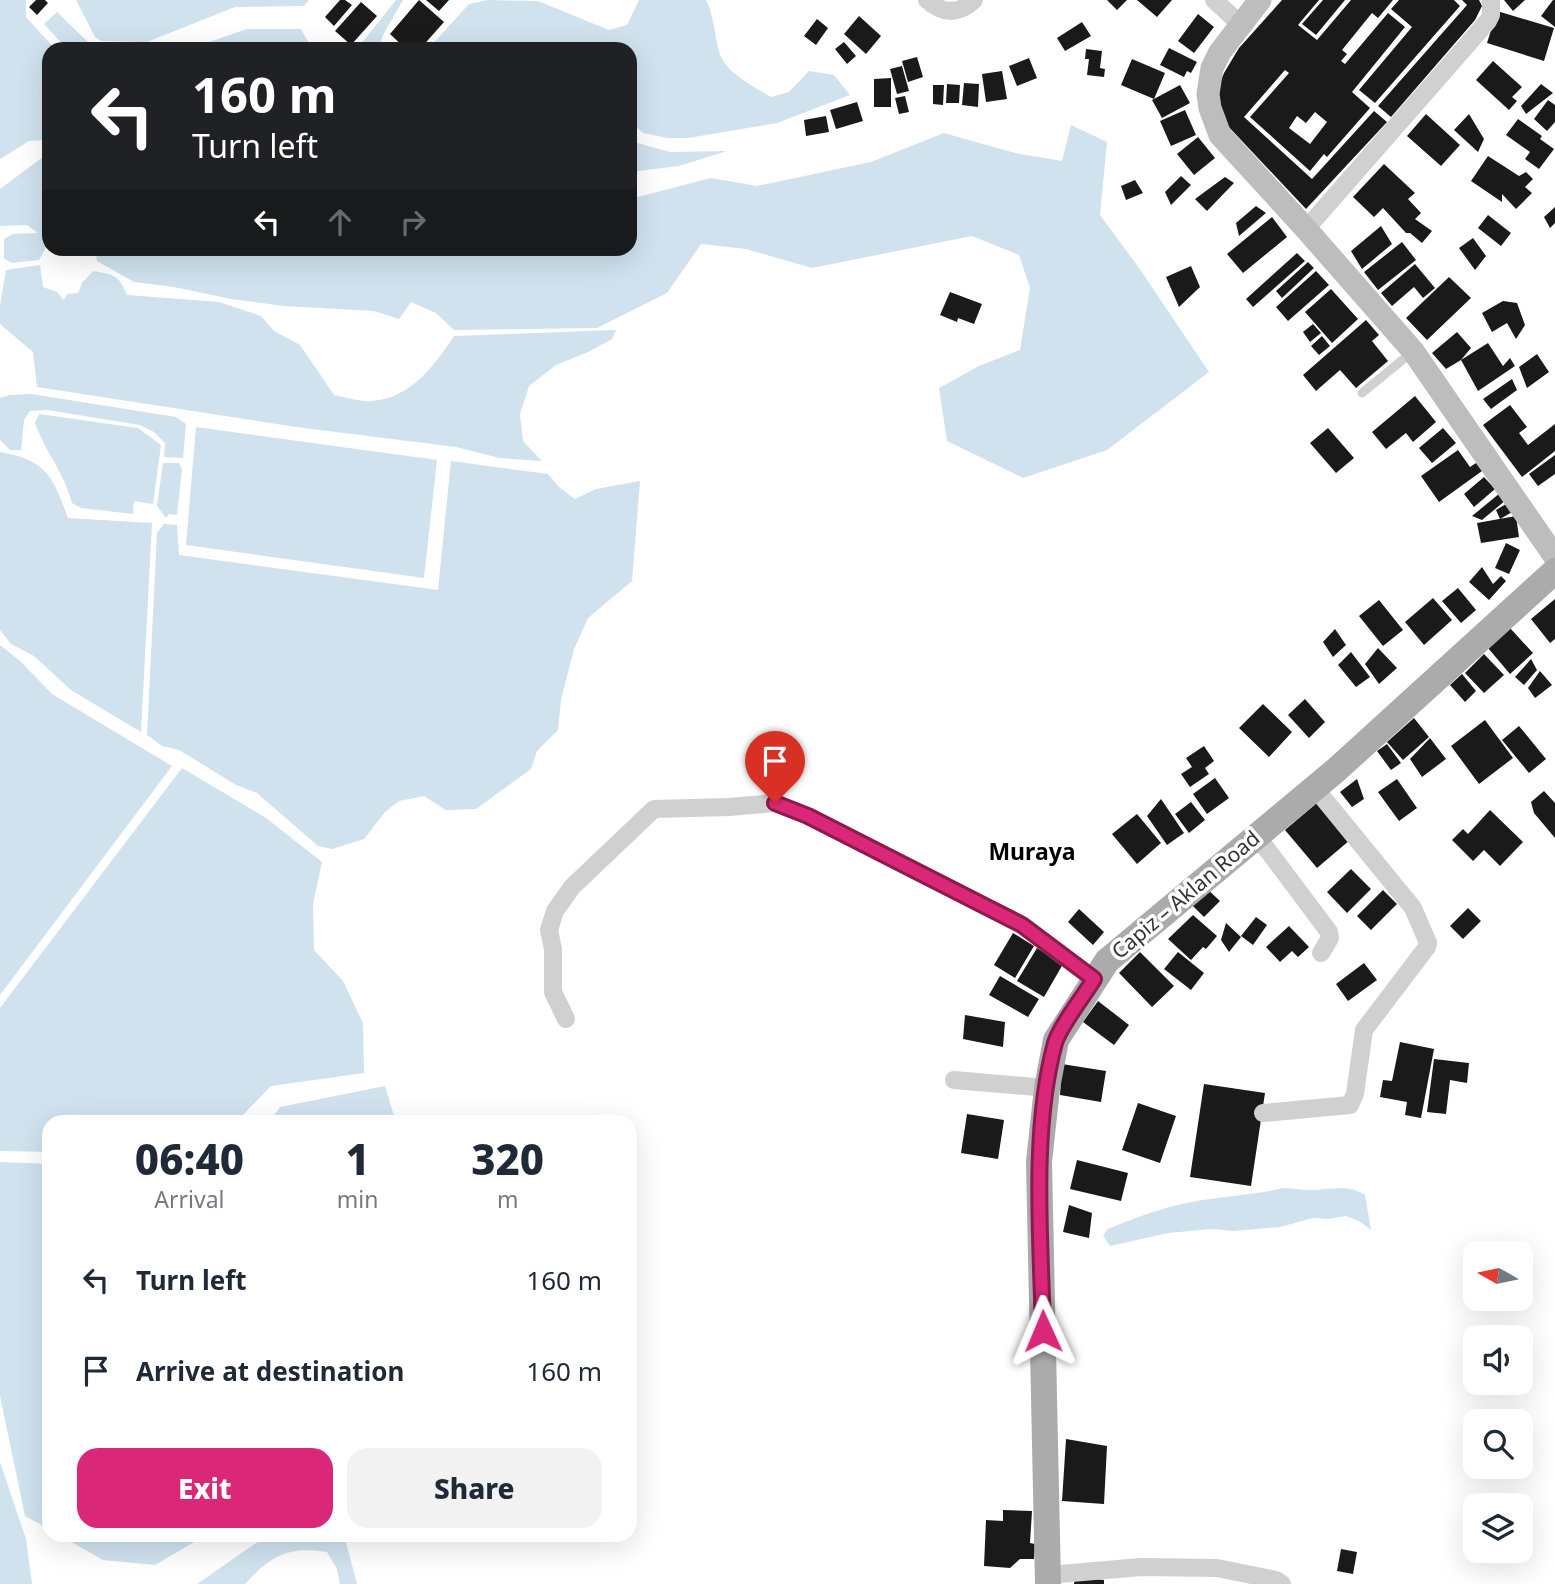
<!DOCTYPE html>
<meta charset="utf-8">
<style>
:root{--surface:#fff;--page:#f2f2f3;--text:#1f2937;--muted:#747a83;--accent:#db2777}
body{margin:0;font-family:"Noto Sans",sans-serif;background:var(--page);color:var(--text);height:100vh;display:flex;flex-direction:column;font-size:26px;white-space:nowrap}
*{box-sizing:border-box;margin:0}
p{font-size:23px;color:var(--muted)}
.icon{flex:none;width:38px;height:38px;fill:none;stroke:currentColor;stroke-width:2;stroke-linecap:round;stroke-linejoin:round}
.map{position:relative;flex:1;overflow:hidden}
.panel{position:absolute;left:42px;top:1115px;width:595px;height:427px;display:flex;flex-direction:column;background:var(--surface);border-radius:21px;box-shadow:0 7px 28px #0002}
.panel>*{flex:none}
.banner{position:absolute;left:42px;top:42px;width:595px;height:214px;border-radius:21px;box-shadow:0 7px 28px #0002;background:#202124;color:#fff;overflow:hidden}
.needle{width:46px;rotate:279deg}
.fabs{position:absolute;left:1463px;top:1241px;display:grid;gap:14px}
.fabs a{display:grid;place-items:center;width:70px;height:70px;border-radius:14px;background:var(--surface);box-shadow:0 7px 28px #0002;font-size:35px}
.pin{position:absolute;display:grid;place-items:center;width:60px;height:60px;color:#fff;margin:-72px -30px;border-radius:50% 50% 50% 0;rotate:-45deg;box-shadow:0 0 7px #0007}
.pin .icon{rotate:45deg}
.me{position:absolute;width:77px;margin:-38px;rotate:359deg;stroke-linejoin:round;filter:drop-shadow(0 0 5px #0008)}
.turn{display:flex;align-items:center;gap:24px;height:147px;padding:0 35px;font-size:32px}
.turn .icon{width:91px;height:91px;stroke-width:2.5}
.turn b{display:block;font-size:49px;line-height:60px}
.lanes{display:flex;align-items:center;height:66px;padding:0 35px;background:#0003;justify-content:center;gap:35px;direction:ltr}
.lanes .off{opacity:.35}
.eta{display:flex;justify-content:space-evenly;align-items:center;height:119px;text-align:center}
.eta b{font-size:42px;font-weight:800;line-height:49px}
.primary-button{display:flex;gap:14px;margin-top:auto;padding:14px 35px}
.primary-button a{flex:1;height:80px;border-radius:21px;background:var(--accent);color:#fff;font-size:28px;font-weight:800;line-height:80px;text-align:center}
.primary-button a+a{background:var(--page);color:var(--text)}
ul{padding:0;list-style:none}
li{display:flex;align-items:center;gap:21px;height:91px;padding:0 35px}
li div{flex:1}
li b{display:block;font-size:26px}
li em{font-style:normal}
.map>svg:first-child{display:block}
</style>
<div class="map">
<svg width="1555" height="1584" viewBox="0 0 1555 1584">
<rect width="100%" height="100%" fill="#fff"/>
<path fill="#cfe2ee" d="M0 0H26V17L55 49H49V140L29 141 0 159Z
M76 0H309L304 6 235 7 147 42 101 41 95 37Z
M396 0H403L383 35 378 49H357Z
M488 0 538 1 609 30 627 25 639 0H706C715 18 714 36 720 54 725 72 756 88 771 97L789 92 809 71 834 75 850 95 777 123 688 138H668L643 133 630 122V49H428L469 4Z
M57 12 95 49H67L44 24Z
M247 29H301L312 49H189Z
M1071 125 1107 142 1100 215 1139 268 1209 372 1107 450 1023 478 947 441 939 388 979 366 1020 350 1030 288 1019 255 972 236 812 268 746 249 701 244 667 293 597 328 454 330 436 313 411 302 399 319 374 311 284 306 231 299 174 287 134 282 97 261 95 249 630 248V199L711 178 757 186 871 162 944 133 1015 153 1062 161Z
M630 141 670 152 727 151 679 166 630 172Z
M43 157 49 160V241L47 240 48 244 39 260 11 263 4 258V239L13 234 38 233 27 225 0 226V189Z
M40 265 43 287 57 292 64 300 67 294 78 293 82 283 93 271C115 275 118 274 127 295L219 302 261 316 274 331 300 345 334 395C345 397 360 402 372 401 411 398 434 366 454 336L616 330 612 339 588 352 556 365 529 386 520 414 523 441 542 461 499 458 456 447 296 427 37 387 33 352 0 324V305L6 270Z
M31 394 176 417 186 424 183 458 164 457 165 443 154 432 140 425 47 410 30 411 24 420 21 450H10L0 440V398L9 395Z
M39 414 138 428 161 445 153 504 134 501 133 514 81 508 72 503C64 473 45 451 35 423Z
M196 427 437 460 424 578 186 545Z
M0 452C47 460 53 477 68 518L152 523 141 732 71 690 34 656 11 644 0 630Z
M451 461 548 474 560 488 575 499 596 489 640 481 632 581 588 618 574 649 561 700 558 730 537 751 531 769 476 809 446 810 424 796 399 801 385 812 364 839 332 849 318 846 257 793 236 785 179 750 162 746 147 735 157 533 164 524 177 525 179 555 438 590Z
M163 463H179L182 469 177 515 169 514 166 518 157 506Z
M0 645 20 661 52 694 172 766 0 995Z
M182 768 266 818 322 862 313 904 314 950 343 981 363 1023 364 1073 271 1086 236 1122H49V1152L0 1151V1008Z
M385 1086 396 1122H269L280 1107Z
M0 1162 49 1164V1529L25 1516 0 1396Z
M1283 1188C1292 1188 1301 1190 1311 1190 1330 1190 1348 1184 1365 1195L1371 1230 1359 1221 1346 1216 1328 1219 1313 1218 1280 1227 1233 1231 1212 1229 1168 1233 1110 1246 1103 1235 1108 1229C1137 1217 1166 1206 1197 1201 1225 1196 1254 1195 1283 1188Z
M0 1462 26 1539 32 1584H0Z
M59 1535H206L155 1565 103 1560Z
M278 1535H344L357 1584H340L337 1569 327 1552C288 1546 271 1556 245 1584H197L256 1543Z"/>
<path fill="#1a1a1a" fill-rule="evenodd" d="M36 0H45L48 3 37 15 29 7Z
M340 0H345L352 5 334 26 325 17Z
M419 0 444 22 420 49H406L390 34Z
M426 0H449L439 11Z
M1107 0H1127L1117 10Z
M1137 0H1172L1157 17Z
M1282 0H1319L1298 25 1317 40 1351 0H1393L1378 18 1372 13 1342 50 1347 54 1341 61 1345 64 1388 13 1405 27 1352 92 1370 108 1327 157 1324 154 1310 171 1250 117 1289 73 1285 70 1244 117 1312 179 1374 111 1387 122 1306 209 1226 124 1219 113 1218 88 1224 73 1239 48ZM1315 112 1327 122 1310 144 1289 128 1297 116 1306 123Z
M1323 0H1345L1316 35 1302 24Z
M1399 0H1454L1460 6 1375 103 1359 90 1412 27 1391 9Z
M1462 0H1479L1482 6 1475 20 1391 117 1378 106 1467 5Z
M1504 0H1525L1513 11Z
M1553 0H1555V27L1541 16Z
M361 2 377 16 351 45 335 31Z
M1497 11 1554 28 1544 61 1487 43Z
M1198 14 1214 27 1194 53 1178 41Z
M859 16 881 36 866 54 844 34Z
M817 19 828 28 816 45 804 36Z
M1082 22 1091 36 1065 51 1057 38Z
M844 42 856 56 847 64 835 49Z
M1169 48 1197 62 1191 73 1187 71 1184 77 1160 65Z
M1086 49 1102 51 1100 68 1105 69 1104 77 1087 75 1089 59H1085Z
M917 57 923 77 908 82 902 61Z
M1029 58 1037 78 1017 86 1009 66Z
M1132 59 1165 73 1154 99 1121 85Z
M1493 61 1522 87 1512 97 1517 101 1509 110 1476 80Z
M902 66 909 91 897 94 890 69Z
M1002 71 1007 99 986 102 982 74Z
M891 78V107H874V79Z
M964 83 979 84 978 107 962 105Z
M947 84 960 85 959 103H946Z
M1541 84 1553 93 1526 114 1521 106Z
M933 85H944L943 105 933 104Z
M1180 85 1190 103 1162 118 1152 100Z
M905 96 909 112 899 114 895 98Z
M1548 100 1555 105V122L1547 131 1534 119Z
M857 102 863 121 836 129 830 110Z
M1185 110 1196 135 1171 146 1160 121Z
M1426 114 1460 145 1441 166 1407 136Z
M1469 114 1484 139 1478 152 1454 130Z
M826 116 829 132 806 136 804 120Z
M1518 119 1542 136 1540 139 1554 149 1539 169 1525 159 1530 152 1506 135Z
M1198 137 1215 158 1194 175 1177 154Z
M1488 156 1519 176 1526 172 1533 179 1525 187 1532 193 1516 209 1502 194V202L1471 181Z
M1384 164 1415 193 1408 199 1421 213 1415 219 1432 231 1422 243 1410 233H1406L1383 208 1374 217 1353 197Z
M1181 176 1191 185 1171 205 1165 192Z
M1225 177 1234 183 1207 211 1195 199Z
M1135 180 1143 193 1126 200 1121 186Z
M1256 206 1266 213 1239 236 1236 223Z
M1555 207V223L1550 228 1544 217Z
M1488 215 1511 233 1501 246 1478 228Z
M1272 217 1287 237 1243 273 1227 254Z
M1381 226 1392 244 1362 269 1351 251Z
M1473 238 1486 256 1475 270 1459 248Z
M1402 242 1416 260 1378 290 1364 272Z
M1297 253 1305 261 1253 307 1246 299Z
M1308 262 1314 268 1282 298 1276 291Z
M1415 264 1435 288 1423 298 1414 287 1392 306 1381 293Z
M1191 266 1200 287 1179 307 1166 277Z
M1316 271 1329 285 1288 321 1276 307Z
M1449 277 1471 298 1427 340 1406 318Z
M1331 289 1358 319 1332 343 1305 312Z
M950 292 982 304 974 324 958 318 957 322 940 315Z
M1503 301 1517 303 1525 325 1516 339 1507 323 1492 332 1482 313Z
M1366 320 1379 335 1372 341 1388 361 1356 388 1340 370 1316 391 1303 375Z
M1313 324 1321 333 1310 342 1303 332Z
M1457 332 1471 348 1461 360 1446 369 1432 353Z
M1322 336 1330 346 1319 355 1311 346Z
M1488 343 1503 366 1510 358 1515 366 1478 391 1461 360Z
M1537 354 1549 372 1527 388 1519 367Z
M1512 379 1517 390 1491 409 1483 399Z
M1415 396 1436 422 1413 442 1406 433 1386 449 1372 432Z
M1510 405 1527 427 1519 433 1528 445 1555 424V451L1522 477 1483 425Z
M1328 428 1354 458 1336 473 1310 443Z
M1443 428 1456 443 1432 463 1419 448Z
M1458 450 1470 467 1476 463 1482 471 1439 502 1421 476Z
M1555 455V474L1538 486 1529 474Z
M1484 477 1495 489 1474 507 1464 494Z
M1500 493 1506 500 1482 520 1472 516Z
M1506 504 1514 511 1500 519 1496 510Z
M1516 516 1519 537 1481 543 1477 523Z
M1506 543 1520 550 1509 574 1495 568Z
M1482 567 1493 584 1501 576 1506 581 1489 600 1469 582Z
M1458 588 1476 610 1461 623 1442 601Z
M1433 598 1452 620 1424 645 1405 622Z
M1555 599V639L1550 643 1531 619Z
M1379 600 1403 630 1383 646 1359 616Z
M1510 628 1533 653 1510 674 1488 648Z
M1335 629 1346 645 1333 657 1323 642Z
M1378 648 1397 668 1379 684 1365 664Z
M1351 652 1370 677 1356 687 1338 665Z
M1484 654 1504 675 1484 693 1465 673Z
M1531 659 1537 670 1524 685 1515 677Z
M1540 671 1552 685 1535 698 1528 688Z
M1462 674 1476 691 1465 702 1450 685Z
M1305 699 1325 722 1309 738 1288 715Z
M1263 704 1292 732 1269 757 1239 728Z
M1414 718 1429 737 1403 760 1387 742Z
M1485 720 1513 758 1479 784 1451 746Z
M1519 726 1546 759 1529 773 1502 740Z
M1430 738 1446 759 1422 777 1410 759Z
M1387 744 1401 763 1391 770 1377 751Z
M1204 746 1214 761 1205 768 1209 774 1190 787 1181 774 1192 767 1186 758Z
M1215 778 1229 798 1207 814 1193 794Z
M1357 779 1364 799 1352 807 1340 792Z
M1397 779 1417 808 1399 821 1378 792Z
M1544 791 1555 803V838L1534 813 1531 802Z
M1161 799 1184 833 1167 845 1147 816Z
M1191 802 1205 820 1189 833 1175 814Z
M1318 802 1350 840 1317 868 1285 830Z
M1490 810 1523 842 1500 866 1484 850 1473 861 1452 840 1463 829 1468 834Z
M1137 814 1161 843 1137 864 1112 834Z
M1351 869 1371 889 1347 913 1327 892Z
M1205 887 1220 901 1204 917 1189 902Z
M1383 890 1397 904 1371 930 1357 916Z
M1468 908 1481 921 1463 939 1450 926Z
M1079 909 1104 932 1093 945 1068 922Z
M1193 915 1217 936 1206 949 1203 947 1191 960 1168 939Z
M1256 917 1267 925 1253 945 1241 936Z
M1226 923 1241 937 1229 952 1221 940Z
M1289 926 1309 947 1298 957 1292 951 1280 962 1266 947Z
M1013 933 1034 946 1015 978 994 965Z
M1037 948 1063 964 1044 997 1017 981Z
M1140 952 1174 986 1152 1007 1119 973Z
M1178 952 1204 973 1191 990 1164 969Z
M1364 963 1377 980 1348 1001 1336 984Z
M1000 976 1039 999 1028 1017 989 995Z
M1098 1001 1129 1025 1114 1045 1083 1022Z
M965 1015 1005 1022 1003 1047 963 1039Z
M1400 1042 1434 1049 1421 1118 1405 1115 1407 1102 1380 1097 1383 1080 1392 1081Z
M1434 1059 1469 1063 1467 1083 1450 1080 1446 1114 1427 1112Z
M1062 1064 1106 1071 1101 1102 1060 1095Z
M1204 1084 1265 1093 1251 1186 1190 1177Z
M1138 1103 1176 1116 1160 1163 1122 1150Z
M967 1114 1004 1120 998 1159 961 1153Z
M1077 1160 1128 1173 1121 1201 1070 1189Z
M1069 1205 1092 1213 1089 1238 1063 1232Z
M1066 1439 1107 1446 1104 1504 1062 1501Z
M1003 1510 1032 1511 1030 1543 1035 1544 1034 1559H1020L1010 1568 984 1566 986 1520 1003 1521Z
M1341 1549 1357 1552 1353 1574 1337 1571Z
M1075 1577 1104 1580V1584H1074Z"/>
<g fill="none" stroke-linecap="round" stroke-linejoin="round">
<path stroke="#d0d0d0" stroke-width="9" d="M1362 393 1411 353"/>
<path stroke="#d0d0d0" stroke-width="18" d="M927 0C942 14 959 15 974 0
M1214 0 1240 24
M1306 229 1488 21 1491 15V0
M1257 836 1329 932 1330 938 1321 953
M566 1019 553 992V949L549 930 555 911 572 887 654 809 729 807 775 803 808 816 1022 925 1094 979
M954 1080 1047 1088
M1263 1113 1350 1105 1355 1094 1364 1030 1427 947 1428 943 1413 908 1315 788
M1048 1575 1141 1567 1217 1568 1276 1580 1282 1584"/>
<path stroke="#bdbdbd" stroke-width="23" d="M1260 0 1220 52 1212 68 1208 94 1210 108 1220 135 1306 229 1413 351 1555 557"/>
<path stroke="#ababab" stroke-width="26" d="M1048 1584 1039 1162 1047 1088 1056 1040 1107 961 1335 771 1555 571"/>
</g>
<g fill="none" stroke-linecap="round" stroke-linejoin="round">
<g stroke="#8e194d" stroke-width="18">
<path id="route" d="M775 803 808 816 1022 925 1094 979C1084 996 1060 1026 1055 1043 1031 1131 1041 1240 1043 1331"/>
</g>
<use href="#route" stroke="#db2777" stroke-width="12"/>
</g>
<g text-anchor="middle" stroke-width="7" stroke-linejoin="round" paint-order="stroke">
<g font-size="21" fill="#333" stroke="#fff">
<text transform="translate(1186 895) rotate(-40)" y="7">Capiz – Aklan Road</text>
</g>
<g font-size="23" font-weight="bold" fill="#000" stroke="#fff">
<text x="1032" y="860">Muraya</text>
</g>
</g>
</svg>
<div class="fabs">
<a><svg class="needle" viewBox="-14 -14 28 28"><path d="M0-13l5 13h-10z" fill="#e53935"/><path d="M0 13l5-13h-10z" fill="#747a83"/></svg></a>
<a><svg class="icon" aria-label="sound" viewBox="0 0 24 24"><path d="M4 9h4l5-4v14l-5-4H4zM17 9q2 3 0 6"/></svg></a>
<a><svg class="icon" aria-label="search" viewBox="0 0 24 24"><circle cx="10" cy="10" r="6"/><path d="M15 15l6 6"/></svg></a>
<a><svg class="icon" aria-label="layers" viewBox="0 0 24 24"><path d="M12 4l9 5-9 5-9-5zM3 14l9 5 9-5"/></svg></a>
</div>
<div class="pin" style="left:775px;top:803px;background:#d93025"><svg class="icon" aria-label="arrive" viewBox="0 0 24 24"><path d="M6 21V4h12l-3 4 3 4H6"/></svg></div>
<svg class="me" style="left:1043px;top:1331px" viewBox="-20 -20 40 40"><path d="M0-17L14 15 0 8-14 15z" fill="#db2777" stroke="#fff" stroke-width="4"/></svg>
<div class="banner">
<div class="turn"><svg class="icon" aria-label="left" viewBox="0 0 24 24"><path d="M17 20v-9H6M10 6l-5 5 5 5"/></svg><div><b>160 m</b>Turn left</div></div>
<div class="lanes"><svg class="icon" aria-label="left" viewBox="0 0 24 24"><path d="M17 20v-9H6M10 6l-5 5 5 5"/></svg><svg class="icon off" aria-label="ahead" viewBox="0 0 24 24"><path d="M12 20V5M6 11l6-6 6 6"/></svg><svg class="icon off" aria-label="right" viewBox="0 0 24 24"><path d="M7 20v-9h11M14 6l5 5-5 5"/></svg></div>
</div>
<section class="panel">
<div class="eta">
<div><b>06:40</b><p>Arrival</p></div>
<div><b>1</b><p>min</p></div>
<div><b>320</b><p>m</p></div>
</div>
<ul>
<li><svg class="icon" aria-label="left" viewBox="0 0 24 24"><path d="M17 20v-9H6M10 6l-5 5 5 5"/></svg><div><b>Turn left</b></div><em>160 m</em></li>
<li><svg class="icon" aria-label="arrive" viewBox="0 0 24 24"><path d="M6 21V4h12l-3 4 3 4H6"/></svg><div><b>Arrive at destination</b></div><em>160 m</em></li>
</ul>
<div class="primary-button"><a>Exit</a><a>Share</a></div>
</section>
</div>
